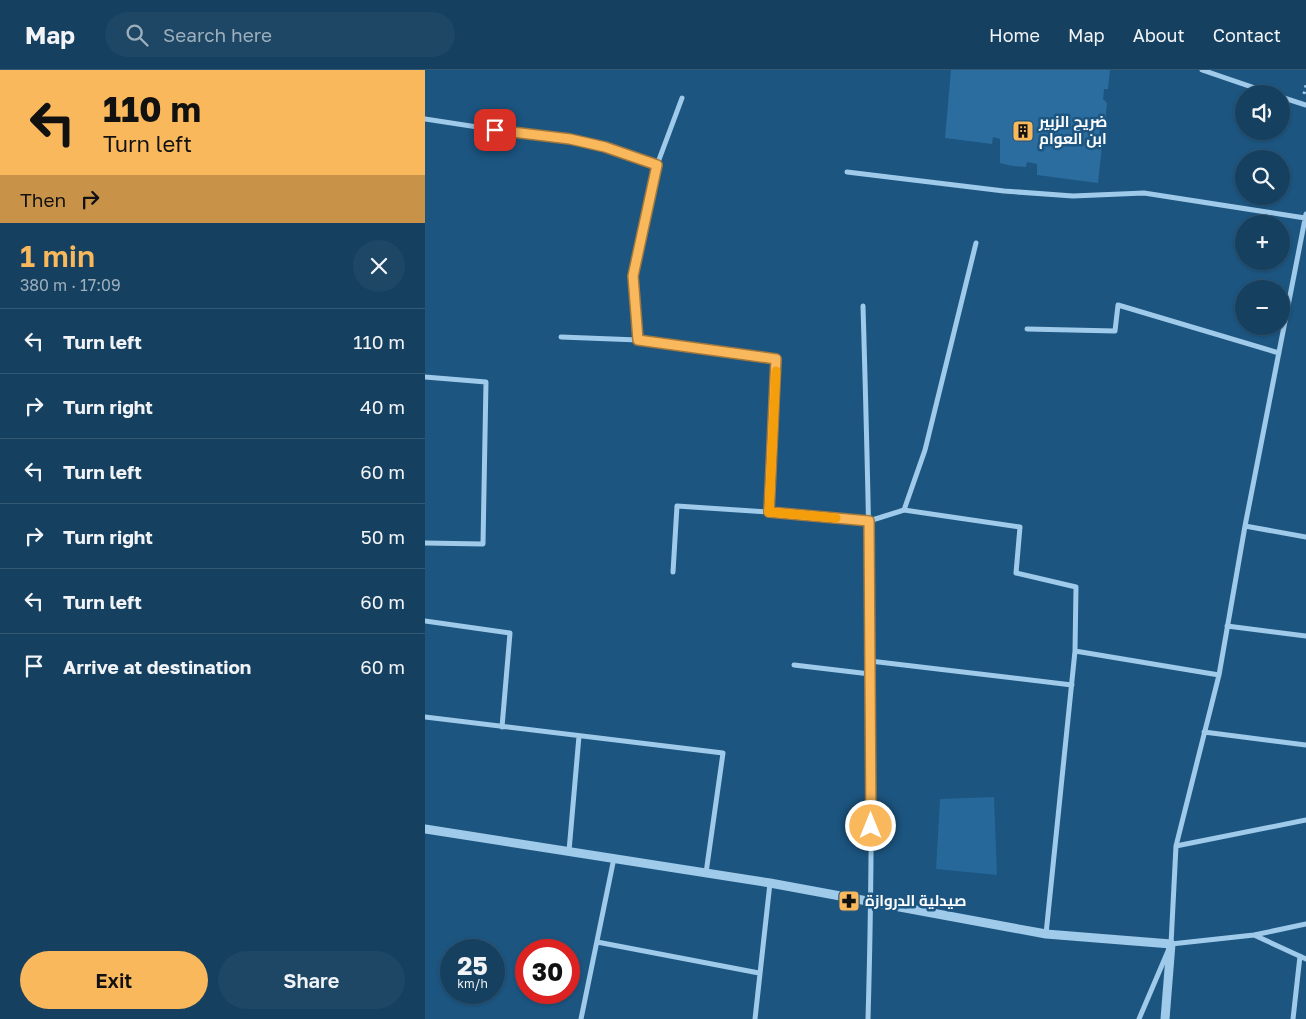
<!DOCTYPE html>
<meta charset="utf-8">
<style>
:root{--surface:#154060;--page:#1e4766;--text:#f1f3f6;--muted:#9dafbd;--line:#345975;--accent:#fab85c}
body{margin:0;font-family:"Golos Text",Cairo,sans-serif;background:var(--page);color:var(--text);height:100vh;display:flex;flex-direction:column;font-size:19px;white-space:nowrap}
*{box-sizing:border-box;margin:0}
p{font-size:16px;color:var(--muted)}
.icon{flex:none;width:28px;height:28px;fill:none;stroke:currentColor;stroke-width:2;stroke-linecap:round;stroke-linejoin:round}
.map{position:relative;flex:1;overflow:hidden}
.sheet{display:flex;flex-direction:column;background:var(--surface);width:425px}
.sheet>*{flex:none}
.hud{background:#fab85c;color:#111;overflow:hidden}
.controls{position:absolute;left:810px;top:15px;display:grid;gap:10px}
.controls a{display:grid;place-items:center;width:55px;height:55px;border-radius:50%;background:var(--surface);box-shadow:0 1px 4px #0004,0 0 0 1px var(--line);font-size:25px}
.speed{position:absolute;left:15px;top:869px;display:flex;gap:10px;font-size:25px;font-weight:700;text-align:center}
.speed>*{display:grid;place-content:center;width:65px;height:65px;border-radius:50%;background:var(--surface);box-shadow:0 1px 4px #0004,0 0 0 1px var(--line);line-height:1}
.speed small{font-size:12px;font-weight:400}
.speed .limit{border:8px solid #d22;background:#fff;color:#111}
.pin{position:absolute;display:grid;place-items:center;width:42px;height:42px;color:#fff;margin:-21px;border-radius:10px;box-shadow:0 2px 8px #0006}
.me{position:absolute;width:55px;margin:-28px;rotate:0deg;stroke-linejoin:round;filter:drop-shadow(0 0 4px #0008)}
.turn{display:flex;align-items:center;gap:18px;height:105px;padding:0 20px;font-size:22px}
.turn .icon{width:65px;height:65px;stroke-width:2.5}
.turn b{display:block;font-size:35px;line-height:42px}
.then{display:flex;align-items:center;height:48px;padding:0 20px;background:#0003;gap:10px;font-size:19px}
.round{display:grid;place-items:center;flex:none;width:52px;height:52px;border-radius:26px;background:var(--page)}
.head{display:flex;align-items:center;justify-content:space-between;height:85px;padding:0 20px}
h1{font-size:30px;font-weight:600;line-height:38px;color:var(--accent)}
.primary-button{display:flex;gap:10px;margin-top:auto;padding:10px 20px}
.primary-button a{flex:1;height:58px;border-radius:30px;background:var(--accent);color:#111;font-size:20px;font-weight:600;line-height:58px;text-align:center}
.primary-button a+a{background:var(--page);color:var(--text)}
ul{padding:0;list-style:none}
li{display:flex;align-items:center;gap:15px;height:65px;padding:0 20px;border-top:1px solid var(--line)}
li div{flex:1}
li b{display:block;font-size:19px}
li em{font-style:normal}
header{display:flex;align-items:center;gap:30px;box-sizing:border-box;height:70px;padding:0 25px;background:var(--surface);border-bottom:1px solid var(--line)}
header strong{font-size:24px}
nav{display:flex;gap:28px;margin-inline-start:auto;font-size:18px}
.search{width:350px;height:45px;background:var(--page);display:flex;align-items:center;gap:12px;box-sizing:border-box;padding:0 18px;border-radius:28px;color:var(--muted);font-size:19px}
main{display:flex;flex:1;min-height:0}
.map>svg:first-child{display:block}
</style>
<header>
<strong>Map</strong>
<div class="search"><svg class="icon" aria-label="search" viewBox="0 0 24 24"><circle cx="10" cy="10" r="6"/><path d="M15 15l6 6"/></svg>Search here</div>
<nav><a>Home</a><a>Map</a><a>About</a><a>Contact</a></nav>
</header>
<main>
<section class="sheet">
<div class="hud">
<div class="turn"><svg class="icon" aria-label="left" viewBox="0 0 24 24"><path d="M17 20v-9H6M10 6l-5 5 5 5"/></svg><div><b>110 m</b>Turn left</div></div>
<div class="then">Then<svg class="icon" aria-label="right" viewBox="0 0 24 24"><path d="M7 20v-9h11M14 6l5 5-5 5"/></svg></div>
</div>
<div class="head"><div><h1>1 min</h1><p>380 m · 17:09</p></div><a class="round"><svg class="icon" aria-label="close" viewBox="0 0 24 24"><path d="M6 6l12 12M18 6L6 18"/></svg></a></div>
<ul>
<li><svg class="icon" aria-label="left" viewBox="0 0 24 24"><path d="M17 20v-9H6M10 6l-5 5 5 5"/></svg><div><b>Turn left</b></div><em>110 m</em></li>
<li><svg class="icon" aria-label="right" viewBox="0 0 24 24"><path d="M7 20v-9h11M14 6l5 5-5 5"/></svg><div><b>Turn right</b></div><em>40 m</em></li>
<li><svg class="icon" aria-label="left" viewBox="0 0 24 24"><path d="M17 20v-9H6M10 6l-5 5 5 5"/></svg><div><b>Turn left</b></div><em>60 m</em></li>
<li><svg class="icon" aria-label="right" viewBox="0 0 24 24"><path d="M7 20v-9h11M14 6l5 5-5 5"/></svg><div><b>Turn right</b></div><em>50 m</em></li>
<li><svg class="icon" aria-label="left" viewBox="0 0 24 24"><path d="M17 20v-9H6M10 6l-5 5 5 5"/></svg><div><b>Turn left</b></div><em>60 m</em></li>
<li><svg class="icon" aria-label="arrive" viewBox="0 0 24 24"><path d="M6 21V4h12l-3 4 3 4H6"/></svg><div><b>Arrive at destination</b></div><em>60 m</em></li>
</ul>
<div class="primary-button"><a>Exit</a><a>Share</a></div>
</section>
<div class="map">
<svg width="881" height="949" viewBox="0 0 881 949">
<rect width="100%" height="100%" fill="#1c5580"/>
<path fill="#256899" d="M569 727 572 805 511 799 515 729Z"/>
<path fill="#2b6d9e" d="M526 0H685L683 19H679L678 29 682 33 680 54 675 56 674 66 678 67 673 113 612 105V94L602 92 601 97 587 96 575 93V69L568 67 567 74 520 68Z
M829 80 849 83 848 89H828Z"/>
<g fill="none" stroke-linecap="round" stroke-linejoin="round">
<path stroke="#9fcae9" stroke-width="3" stroke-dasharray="2.5 4" stroke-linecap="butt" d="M879 24 881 15"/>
<path stroke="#9fcae9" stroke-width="5" d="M777 0 847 24
M856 27 881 35
M0 49 105 65 145 69 181 77 232 95
M422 102 579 121 648 126 719 123 880 148
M438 236C445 473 450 711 443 949
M602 259 690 261 693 235 854 283
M136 267 213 270 351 289 344 442
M213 270 207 206 232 95 257 28
M0 307 61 312 58 474 0 473
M479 440 500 380 551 173
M820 456 881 467
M248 502 252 436 344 442 444 451 479 440 595 457 591 503 651 517 650 581 621 864
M0 551 85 563 77 657
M802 556 881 566
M650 581 794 605
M445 591 647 615
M369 595 445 604
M0 647 298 683 281 803
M779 662 881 675
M751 776 881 750
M144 781 154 666
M829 865 881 889
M172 872 334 903
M746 874 829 865 881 854
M156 949 189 788
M330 949 345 813
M714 949 746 874 751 776 794 605 820 456 881 144
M868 949 875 886"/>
<path stroke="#9fcae9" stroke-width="9" d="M0 759 345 813 621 864 746 874 740 949"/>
</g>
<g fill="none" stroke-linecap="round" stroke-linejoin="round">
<g stroke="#a2783c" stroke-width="12">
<path id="route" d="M70 60 145 69 180 77 232 95 208 206 213 270 351 289 344 442 444 451 446 756"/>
</g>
<use href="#route" stroke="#fab85c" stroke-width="9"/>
<path stroke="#f59e0b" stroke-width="9" d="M351 301 344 442 411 448"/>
</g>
<defs>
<g id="building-square" transform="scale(1.125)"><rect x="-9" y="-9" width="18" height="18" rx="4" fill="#fab85c" stroke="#1c5580"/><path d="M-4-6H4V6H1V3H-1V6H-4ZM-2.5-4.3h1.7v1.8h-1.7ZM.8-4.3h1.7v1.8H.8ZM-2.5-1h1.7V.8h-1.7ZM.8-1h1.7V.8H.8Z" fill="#111"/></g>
<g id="pharmacy-square" transform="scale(1.125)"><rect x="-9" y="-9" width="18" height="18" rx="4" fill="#fab85c" stroke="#1c5580"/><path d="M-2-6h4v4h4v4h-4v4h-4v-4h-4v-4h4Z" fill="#111"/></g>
</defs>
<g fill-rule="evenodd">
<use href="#building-square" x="598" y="61"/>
<use href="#pharmacy-square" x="424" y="831"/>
</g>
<g text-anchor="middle" stroke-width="5" stroke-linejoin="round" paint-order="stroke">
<g font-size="15" font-weight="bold" fill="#fff" stroke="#1c5580" text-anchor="start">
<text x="614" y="57">ضريح الزبير<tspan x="614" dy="17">ابن العوام</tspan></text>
<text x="440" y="836">صيدلية الدروازة</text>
</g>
</g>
</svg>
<div class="controls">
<a><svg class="icon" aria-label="sound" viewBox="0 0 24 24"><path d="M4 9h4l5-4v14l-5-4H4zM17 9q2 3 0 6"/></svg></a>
<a><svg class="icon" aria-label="search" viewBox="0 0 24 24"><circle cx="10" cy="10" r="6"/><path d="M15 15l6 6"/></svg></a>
<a>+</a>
<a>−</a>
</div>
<div class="speed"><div>25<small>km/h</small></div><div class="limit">30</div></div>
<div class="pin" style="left:70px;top:60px;background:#d93025"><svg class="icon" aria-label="arrive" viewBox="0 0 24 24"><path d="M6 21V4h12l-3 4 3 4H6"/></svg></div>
<svg class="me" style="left:446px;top:756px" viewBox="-20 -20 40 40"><circle r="17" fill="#fab85c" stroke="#fff" stroke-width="3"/><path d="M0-11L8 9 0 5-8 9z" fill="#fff"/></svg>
</div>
</main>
